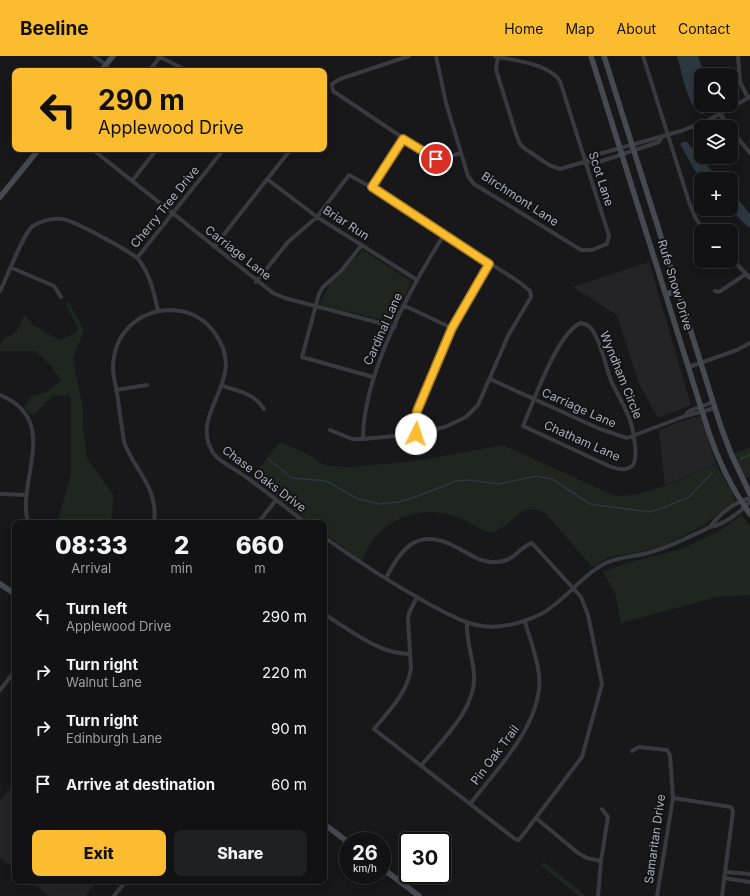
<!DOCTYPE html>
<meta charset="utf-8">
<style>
:root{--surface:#121214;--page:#1f2022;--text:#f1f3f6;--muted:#9c9ea0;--line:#313234;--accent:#fbbd2f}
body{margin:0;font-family:Inter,sans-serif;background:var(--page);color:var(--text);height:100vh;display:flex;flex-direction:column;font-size:15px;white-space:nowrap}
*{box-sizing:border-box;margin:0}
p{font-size:13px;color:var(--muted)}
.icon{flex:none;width:22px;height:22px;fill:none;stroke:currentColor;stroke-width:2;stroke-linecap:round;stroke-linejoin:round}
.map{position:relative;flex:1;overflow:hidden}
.panel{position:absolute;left:12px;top:464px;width:315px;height:364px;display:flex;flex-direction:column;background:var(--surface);border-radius:8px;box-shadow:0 2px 10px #0003,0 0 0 1px var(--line)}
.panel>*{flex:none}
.banner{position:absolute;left:12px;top:12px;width:315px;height:84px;border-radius:8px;box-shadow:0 2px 10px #0003,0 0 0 1px var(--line);background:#fbbd2f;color:#111;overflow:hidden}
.tools{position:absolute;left:694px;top:12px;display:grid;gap:8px}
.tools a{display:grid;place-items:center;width:44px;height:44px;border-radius:8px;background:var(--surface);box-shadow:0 2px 10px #0003,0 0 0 1px var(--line);font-size:20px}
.speed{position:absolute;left:339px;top:776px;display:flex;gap:8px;font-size:20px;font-weight:700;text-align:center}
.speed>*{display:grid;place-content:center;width:52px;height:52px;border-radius:50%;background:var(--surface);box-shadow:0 2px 10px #0003,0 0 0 1px var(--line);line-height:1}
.speed small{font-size:10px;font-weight:400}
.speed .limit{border:2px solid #111;border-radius:6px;background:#fff;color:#111}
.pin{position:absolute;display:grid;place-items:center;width:34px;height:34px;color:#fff;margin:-17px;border:2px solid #fff;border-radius:50%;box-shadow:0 1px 4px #0007}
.me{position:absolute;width:44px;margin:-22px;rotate:4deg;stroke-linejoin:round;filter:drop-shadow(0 0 3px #0008)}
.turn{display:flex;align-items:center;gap:14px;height:84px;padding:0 20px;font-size:18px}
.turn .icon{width:52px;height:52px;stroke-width:2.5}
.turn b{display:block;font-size:28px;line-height:34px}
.eta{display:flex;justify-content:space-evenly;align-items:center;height:68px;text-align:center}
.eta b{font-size:24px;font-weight:800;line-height:28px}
.primary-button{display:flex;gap:8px;margin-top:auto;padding:8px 20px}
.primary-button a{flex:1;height:46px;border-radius:8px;background:var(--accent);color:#111;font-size:16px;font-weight:800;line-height:46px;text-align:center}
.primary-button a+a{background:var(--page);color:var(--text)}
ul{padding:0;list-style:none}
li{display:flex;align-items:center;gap:12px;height:56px;padding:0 20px}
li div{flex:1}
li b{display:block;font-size:15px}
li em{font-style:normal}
header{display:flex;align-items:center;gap:24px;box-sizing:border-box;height:56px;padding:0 20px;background:var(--accent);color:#111}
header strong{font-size:19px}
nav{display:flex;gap:22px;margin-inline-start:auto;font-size:14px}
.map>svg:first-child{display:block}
</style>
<header>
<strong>Beeline</strong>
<nav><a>Home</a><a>Map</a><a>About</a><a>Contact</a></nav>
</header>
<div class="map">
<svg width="750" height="840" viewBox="0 0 750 840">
<rect width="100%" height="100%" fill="#18181a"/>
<path fill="#242427" d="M649 206 691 349 658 362 639 328 617 259 573 231Z
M697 361H701L716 408 665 429 659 375 680 365Z
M15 726V813L0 802V745Z
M30 825H97L85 840H49Z"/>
<path fill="#1e261f" d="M363 194 411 225 394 267 322 249 320 246 330 228Z
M68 245 84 274 73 302 83 351V370L87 402 114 440 111 467H57L71 418V342L69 339 52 340 36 357 30 359 24 350 32 340 47 336 61 324 50 309 35 295H0C0 279 10 283 17 274 20 270 22 263 24 259L32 268 59 284 76 277 78 272 66 248Z
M280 386 306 397 326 410 350 411 416 405 503 389 615 440C649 441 685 421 716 408L735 442 734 447 702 470 660 491 608 502 592 511 546 458C518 442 515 472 491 476 483 477 471 467 464 464 434 450 400 455 377 479 370 486 366 497 361 505L324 477V467H311L252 421Z
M750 391V421L744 422 733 398Z
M741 459 750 470V539L717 541 621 567 615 537 603 516 630 506 679 494 718 476Z
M544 806 581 836 585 840H579L540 809Z"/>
<path fill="#2d373f" d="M677 0H698L705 19H701V49H712L711 52 703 58C689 58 681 12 677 0Z
M686 85 719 123H702L694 113 680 88Z
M731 135 750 158V172C735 160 731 154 731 135Z"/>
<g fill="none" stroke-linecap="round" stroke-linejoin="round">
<path stroke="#2d373f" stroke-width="1.5" d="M268 403 292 422 326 425 358 443 380 448 399 446 418 440 456 425 469 424 498 428 536 420 552 423 590 448 649 456 660 453 689 441 712 417
M740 403 750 399"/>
<path stroke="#393a40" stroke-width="4" d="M94 0 106 9
M158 0 188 15
M409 0 340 23 332 28 333 35 433 102 440 103 461 97
M436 0 446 47 468 120 474 128 581 194H592L607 188 609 180 560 25C548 7 514 5 495 0
M643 0 689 146 695 161 704 175
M738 0 740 26 748 42
M498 1 496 12 497 17 516 78 520 88 524 92 549 109 560 113 587 105 592 100 681 75 707 65 750 41
M149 15 160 1
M720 58 729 71
M731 74 750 97
M92 93 273 237 285 242 395 271
M587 105 593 108 659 86 662 81
M267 123 317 161 417 224
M132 125 157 93
M371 131 403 83
M361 190 341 215 323 231 319 238 302 301 373 321
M214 191 291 93
M137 202 224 93
M731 202 750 222
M12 212 54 230 61 241
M256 226 288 186 317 161 349 119 371 131 519 226 530 235 531 241 508 280 478 349 466 361 445 371 416 378 363 383H352L330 374
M0 235C7 222 23 177 33 170 41 165 52 162 62 163 73 164 132 196 139 204 150 219 154 236 158 255
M715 235 719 236 746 218
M405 250 452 272
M581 267C587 268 590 270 593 275 603 291 605 310 612 327 617 337 623 347 627 357 632 366 640 403 632 410 625 416 616 413 609 410L523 370C533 347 558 275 581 267Z
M689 311 737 294 750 287
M490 323 600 373 627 382 685 360 715 352
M223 330C238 335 255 338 264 353
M116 334 147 329
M0 339C62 364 16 424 28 467
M685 360 689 355 713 346
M416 378 417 355 452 272 489 208
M363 383C363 319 410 232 444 179
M0 438 27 439
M154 467C159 431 135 416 124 386 122 372 120 358 118 344 117 333 113 322 113 311 114 278 137 255 170 254 189 254 206 263 216 279 249 326 186 357 214 398 222 408 236 413 246 421 266 435 286 452 306 467
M258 467 276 444
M710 471C719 458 735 446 750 442
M324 481C357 505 393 528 429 548 446 557 463 567 482 570 503 573 522 567 541 558 564 546 579 522 602 509 617 500 635 501 651 496 672 490 691 480 710 471 724 469 742 455 750 445
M386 522C403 488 421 471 458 492 469 498 480 506 492 506 516 507 518 491 532 487L581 541 588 559 602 628 582 701 519 784 515 783 374 673C389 655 408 636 411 612L408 564 409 557 417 541
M324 558C350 574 379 598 410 598
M0 634 15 615
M632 695 639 691 667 694 670 699 673 742 657 840
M421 710C441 685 477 652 474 619 473 601 466 585 467 567
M673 742 731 751 733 755 722 840
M470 748C497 713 544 666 539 619 537 601 530 583 525 566
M536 762 578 797 587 802 601 805
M725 816 750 818
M724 822 750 826
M114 840 126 825
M598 840 601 805 608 761 602 753"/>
<path stroke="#474950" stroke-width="5.5" d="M591 0 708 374C718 404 731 432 750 458
M604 0 721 371 732 400 750 438
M101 15 113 0
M0 141 39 93
M666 238 678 235
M0 528 15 538
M324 768 348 786
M382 812 419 840"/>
</g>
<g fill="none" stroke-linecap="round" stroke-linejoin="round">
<g stroke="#a37b1f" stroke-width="10">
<path id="route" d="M416 378 417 355 452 272 489 208 372 131 403 83 436 103"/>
</g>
<use href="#route" stroke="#fbbd2f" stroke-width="7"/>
</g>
<g text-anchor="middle" stroke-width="4" stroke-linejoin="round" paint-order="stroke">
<g font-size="12" fill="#aaaebb" stroke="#131315">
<text transform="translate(601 123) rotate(72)" y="4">Scot Lane</text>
<text transform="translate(520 143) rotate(33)" y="4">Birchmont Lane</text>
<text transform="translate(165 151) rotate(-51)" y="4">Cherry Tree Drive</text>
<text transform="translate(346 167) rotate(33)" y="4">Briar Run</text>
<text transform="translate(238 197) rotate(38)" y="4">Carriage Lane</text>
<text transform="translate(675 229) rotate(73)" y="4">Rufe Snow Drive</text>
<text transform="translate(383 273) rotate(-66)" y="4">Cardinal Lane</text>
<text transform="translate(621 319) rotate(68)" y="4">Wyndham Circle</text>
<text transform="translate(579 352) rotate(24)" y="4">Carriage Lane</text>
<text transform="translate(582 385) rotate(24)" y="4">Chatham Lane</text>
<text transform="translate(264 423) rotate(37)" y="4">Chase Oaks Drive</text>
<text transform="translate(495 699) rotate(-53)" y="4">Pin Oak Trail</text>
<text transform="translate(655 783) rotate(-82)" y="4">Samaritan Drive</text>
</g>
</g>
</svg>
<div class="tools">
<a><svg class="icon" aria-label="search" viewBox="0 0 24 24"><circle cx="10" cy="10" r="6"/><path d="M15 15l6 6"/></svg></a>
<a><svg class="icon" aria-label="layers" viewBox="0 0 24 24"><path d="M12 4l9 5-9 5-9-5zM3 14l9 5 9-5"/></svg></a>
<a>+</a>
<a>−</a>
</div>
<div class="speed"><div>26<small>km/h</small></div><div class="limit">30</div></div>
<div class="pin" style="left:436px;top:103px;background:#d93025"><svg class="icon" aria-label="arrive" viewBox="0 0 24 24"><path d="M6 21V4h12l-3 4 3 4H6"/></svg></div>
<svg class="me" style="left:416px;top:378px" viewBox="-20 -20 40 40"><circle r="19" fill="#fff"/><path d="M0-13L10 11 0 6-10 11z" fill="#fbbd2f"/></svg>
<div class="banner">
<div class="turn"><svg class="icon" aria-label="left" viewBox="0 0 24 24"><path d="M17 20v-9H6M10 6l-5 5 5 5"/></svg><div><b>290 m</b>Applewood Drive</div></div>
</div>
<section class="panel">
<div class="eta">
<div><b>08:33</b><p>Arrival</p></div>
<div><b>2</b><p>min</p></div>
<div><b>660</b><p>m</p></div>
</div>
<ul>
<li><svg class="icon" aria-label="left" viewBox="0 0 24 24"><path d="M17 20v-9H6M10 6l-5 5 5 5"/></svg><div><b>Turn left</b><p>Applewood Drive</p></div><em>290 m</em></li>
<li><svg class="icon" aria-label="right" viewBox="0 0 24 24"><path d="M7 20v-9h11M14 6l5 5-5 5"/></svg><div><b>Turn right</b><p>Walnut Lane</p></div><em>220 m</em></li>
<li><svg class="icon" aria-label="right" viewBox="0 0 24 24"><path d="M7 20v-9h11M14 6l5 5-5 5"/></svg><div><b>Turn right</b><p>Edinburgh Lane</p></div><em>90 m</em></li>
<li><svg class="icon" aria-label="arrive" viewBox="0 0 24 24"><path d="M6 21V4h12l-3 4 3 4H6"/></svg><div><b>Arrive at destination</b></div><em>60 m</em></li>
</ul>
<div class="primary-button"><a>Exit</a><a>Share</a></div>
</section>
</div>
